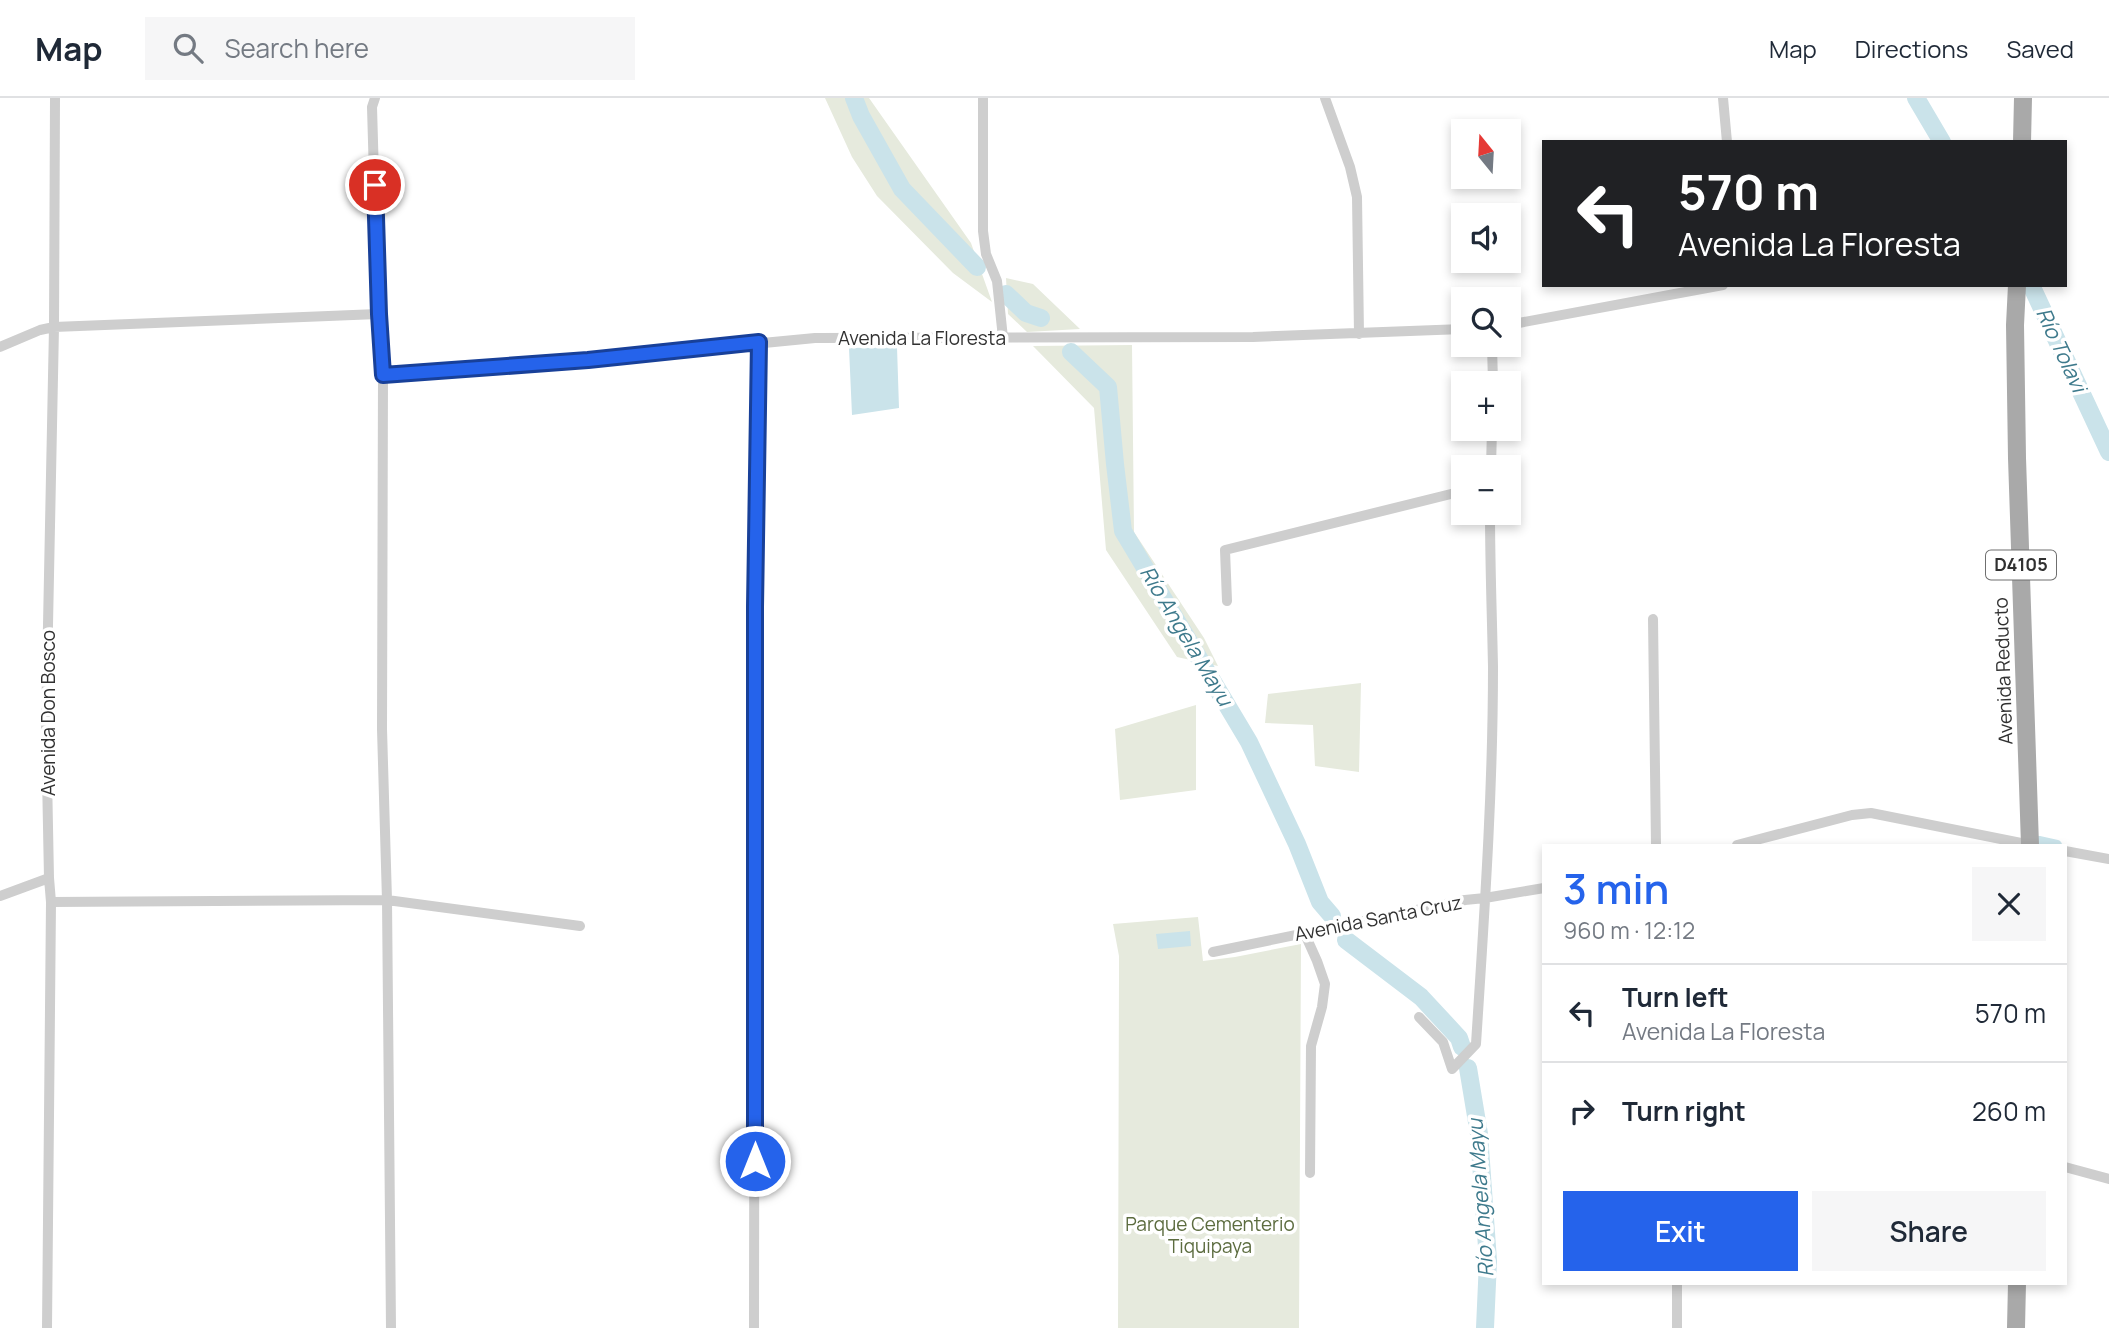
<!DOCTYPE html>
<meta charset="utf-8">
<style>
:root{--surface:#fff;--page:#f6f6f7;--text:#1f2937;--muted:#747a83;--line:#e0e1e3;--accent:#2563eb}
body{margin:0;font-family:Manrope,sans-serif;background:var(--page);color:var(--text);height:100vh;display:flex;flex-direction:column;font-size:26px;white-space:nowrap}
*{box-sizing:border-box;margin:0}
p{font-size:23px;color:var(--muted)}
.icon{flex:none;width:38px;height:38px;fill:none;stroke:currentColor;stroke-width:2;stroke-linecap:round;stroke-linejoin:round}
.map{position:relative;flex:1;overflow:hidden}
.details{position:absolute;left:1542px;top:746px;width:525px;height:441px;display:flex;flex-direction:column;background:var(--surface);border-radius:0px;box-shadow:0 4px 10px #0003}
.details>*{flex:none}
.banner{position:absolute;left:1542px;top:42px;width:525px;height:147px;border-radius:0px;box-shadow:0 4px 10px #0003;background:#202124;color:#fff;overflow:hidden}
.needle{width:46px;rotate:342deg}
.buttons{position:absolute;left:1451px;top:21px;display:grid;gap:14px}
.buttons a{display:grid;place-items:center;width:70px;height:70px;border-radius:0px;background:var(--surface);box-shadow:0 4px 10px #0003;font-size:35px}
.pin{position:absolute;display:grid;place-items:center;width:60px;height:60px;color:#fff;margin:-30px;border:4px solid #fff;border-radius:50%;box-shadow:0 2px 7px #0007}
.me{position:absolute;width:77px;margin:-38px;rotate:0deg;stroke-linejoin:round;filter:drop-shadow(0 0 5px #0008)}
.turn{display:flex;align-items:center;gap:24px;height:147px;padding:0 21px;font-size:32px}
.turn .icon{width:91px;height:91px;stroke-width:2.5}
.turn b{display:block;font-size:49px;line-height:60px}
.round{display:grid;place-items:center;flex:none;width:74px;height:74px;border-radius:0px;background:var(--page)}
.overview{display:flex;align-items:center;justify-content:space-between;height:119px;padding:0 21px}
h1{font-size:42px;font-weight:600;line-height:52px;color:var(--accent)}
.button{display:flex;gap:14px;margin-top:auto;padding:14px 21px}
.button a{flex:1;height:80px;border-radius:0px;background:var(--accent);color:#fff;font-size:28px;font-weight:600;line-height:80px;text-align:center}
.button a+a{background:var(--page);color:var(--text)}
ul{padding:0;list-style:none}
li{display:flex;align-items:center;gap:21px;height:98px;padding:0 21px;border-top:2px solid var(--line)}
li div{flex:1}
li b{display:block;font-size:26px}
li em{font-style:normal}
header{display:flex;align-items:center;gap:42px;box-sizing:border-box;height:98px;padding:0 35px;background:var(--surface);border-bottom:2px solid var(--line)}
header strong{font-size:33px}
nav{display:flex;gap:38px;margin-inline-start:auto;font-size:24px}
.search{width:490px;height:63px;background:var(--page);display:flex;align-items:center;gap:18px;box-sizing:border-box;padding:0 24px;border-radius:0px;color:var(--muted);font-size:26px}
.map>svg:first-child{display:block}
</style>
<header>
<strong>Map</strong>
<div class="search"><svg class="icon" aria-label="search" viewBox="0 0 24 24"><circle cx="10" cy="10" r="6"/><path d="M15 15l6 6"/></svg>Search here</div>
<nav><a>Map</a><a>Directions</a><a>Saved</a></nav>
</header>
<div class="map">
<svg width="2109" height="1230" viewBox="0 0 2109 1230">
<rect width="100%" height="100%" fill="#fff"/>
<path fill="#e6eadd" d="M825 0H869L971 145 992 204 953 175 877 98 852 59Z
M1006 180 1033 186 1080 231 1027 234 1008 216Z
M1132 247 1134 434 1204 540 1218 568 1177 559 1106 452 1094 310 1033 248Z
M1361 585 1359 674 1315 668 1313 627 1265 625 1268 596Z
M1196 607V692L1120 702 1115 631Z
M1198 819 1203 863 1235 859 1301 846 1299 1230H1118L1119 875V858L1113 826Z"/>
<path fill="#cae3ea" d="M897 249 899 310 852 317 849 250Z
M1190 833 1191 848 1158 851 1156 836Z"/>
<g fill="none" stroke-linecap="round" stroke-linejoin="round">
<path stroke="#cae3ea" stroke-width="10" d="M2039 743 2057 747"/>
<path stroke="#cae3ea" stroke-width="18" d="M854 0 861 18 902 91 977 169
M1916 0 1942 44
M2031 187 2109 354
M1006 196 1026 215 1041 220
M1071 254 1108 289 1115 366 1123 433 1249 644 1297 746 1320 804 1332 818
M1346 842 1421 899 1459 940 1462 949
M1468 970 1479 1036 1488 1163 1485 1230"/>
<path stroke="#cecece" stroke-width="10" d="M375 0 372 9 378 216 383 277 382 631 387 802 391 1230
M983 0V133L986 156 997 183 1003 240
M1325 0 1350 69 1357 99 1359 236
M1723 0 1727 44
M1508 227 1723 187
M1492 247 1493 285
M0 249 40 232 54 229 378 216
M383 277 588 262 815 240 1253 239 1463 231
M1491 369 1492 331
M1227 503 1225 452 1463 393
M1653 521 1656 747
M1737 747 1852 717 1871 715 2031 747
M2065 753 2109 761
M0 798 49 780
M51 804 387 802 580 828
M1304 834 1317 863 1325 886 1322 909 1311 948 1310 1075
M1213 854 1465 802 1485 800 1544 790
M1419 919 1443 944 1452 971 1476 946C1484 821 1493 695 1493 569 1492 518 1490 466 1490 415
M2065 1069 2109 1081
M1677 1185V1230
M47 1230 51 804 49 780 46 626 54 229 55 0
M754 1230 755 509 759 244"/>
<path stroke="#a9a9a9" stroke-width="18" d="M2022 44 2023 0
M2017 187 2015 227 2017 360 2030 747
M2016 1230 2017 1185"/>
</g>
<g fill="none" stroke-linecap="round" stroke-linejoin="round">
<g stroke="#184099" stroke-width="18">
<path id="route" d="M375 87 379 216 383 277 588 262 759 244 755 509V1063"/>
</g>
<use href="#route" stroke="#2563eb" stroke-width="12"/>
</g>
<g text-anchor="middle" stroke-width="7" stroke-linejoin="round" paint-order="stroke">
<rect fill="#fff" stroke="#6f6f6f" stroke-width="2" x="1986" y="452.5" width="70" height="29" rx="5"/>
<g font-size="18" font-weight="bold" fill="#313131">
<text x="2021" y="473">D4105</text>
</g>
<g font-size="19" fill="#313131" stroke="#fff">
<text x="922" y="247">Avenida La Floresta</text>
<text transform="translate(2003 573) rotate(-92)" y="7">Avenida Reducto</text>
<text transform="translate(48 615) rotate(-90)" y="7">Avenida Don Bosco</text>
<text transform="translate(1378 820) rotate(-11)" y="7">Avenida Santa Cruz</text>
</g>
<g font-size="19" fill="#5c6c3f" stroke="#fff">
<text x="1210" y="1133">Parque Cementerio<tspan x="1210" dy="22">Tiquipaya</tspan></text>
</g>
<g font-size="21" font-style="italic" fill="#3e7a8c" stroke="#fff">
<text transform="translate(2061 252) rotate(65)" y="7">Río Tolavi</text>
<text transform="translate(1186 538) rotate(59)" y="7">Río Angela Mayu</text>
<text transform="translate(1481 1100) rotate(-94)" y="7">Río Angela Mayu</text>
</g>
</g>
</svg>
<div class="buttons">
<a><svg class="needle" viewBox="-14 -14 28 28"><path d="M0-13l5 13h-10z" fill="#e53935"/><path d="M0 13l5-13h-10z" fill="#747a83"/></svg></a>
<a><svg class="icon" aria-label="sound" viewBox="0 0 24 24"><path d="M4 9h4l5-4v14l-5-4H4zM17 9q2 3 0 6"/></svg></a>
<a><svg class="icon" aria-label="search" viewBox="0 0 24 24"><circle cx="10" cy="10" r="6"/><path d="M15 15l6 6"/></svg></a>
<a>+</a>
<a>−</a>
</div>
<div class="pin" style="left:375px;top:87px;background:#d93025"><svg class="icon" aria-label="arrive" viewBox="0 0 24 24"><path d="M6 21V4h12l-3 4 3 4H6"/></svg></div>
<svg class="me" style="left:755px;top:1063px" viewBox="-20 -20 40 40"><circle r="17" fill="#2563eb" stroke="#fff" stroke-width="3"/><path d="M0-11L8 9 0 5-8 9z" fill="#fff"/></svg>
<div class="banner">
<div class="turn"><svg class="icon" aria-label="left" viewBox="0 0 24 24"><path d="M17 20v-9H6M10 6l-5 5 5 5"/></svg><div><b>570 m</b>Avenida La Floresta</div></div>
</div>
<section class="details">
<div class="overview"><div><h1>3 min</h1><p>960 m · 12:12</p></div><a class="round"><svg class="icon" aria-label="close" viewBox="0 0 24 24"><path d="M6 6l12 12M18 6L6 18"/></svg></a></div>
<ul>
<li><svg class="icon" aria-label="left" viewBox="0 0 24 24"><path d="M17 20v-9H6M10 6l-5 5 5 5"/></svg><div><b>Turn left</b><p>Avenida La Floresta</p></div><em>570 m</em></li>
<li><svg class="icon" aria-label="right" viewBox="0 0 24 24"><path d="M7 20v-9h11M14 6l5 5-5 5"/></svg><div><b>Turn right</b></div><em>260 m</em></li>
</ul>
<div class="button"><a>Exit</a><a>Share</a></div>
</section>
</div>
